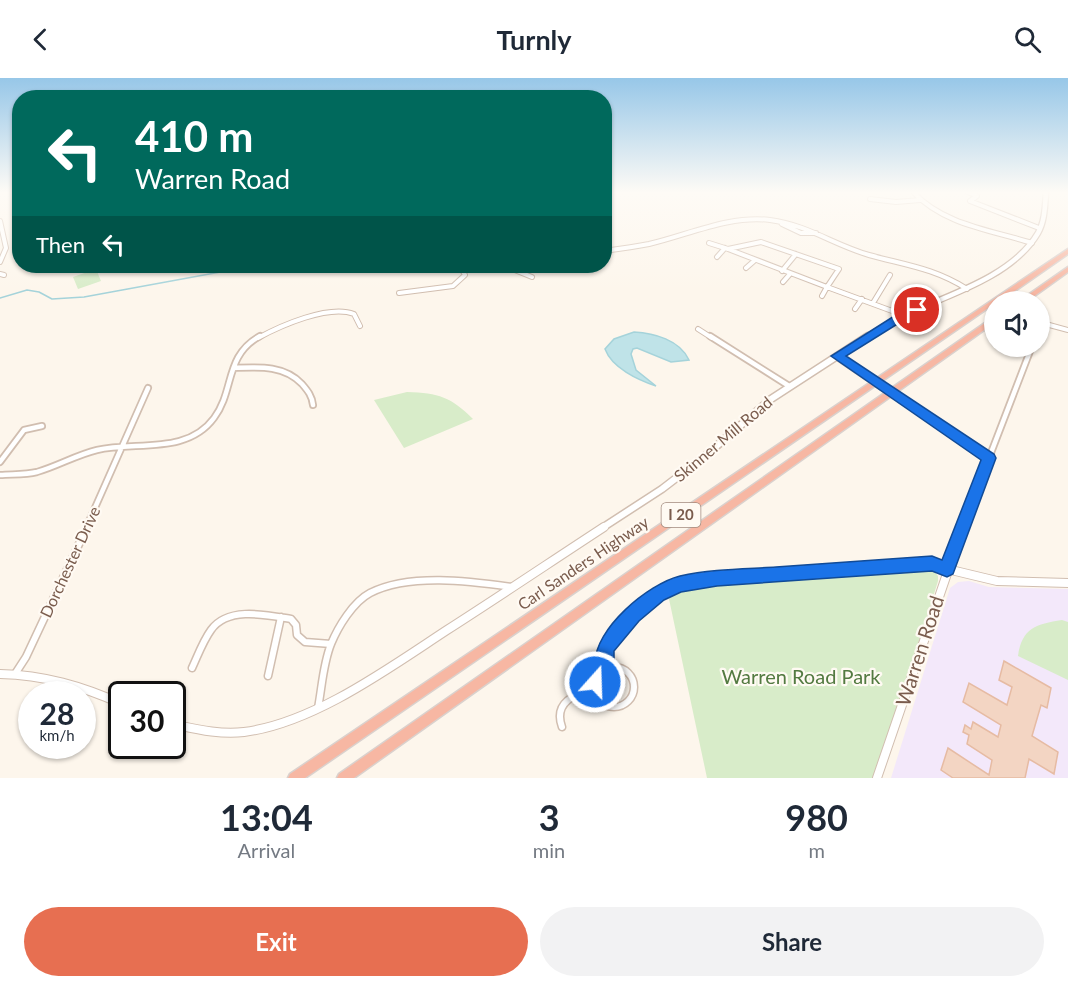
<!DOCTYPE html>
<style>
:root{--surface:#fff;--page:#f2f2f3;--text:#1f2937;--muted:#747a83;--accent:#e76f51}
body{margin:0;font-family:Lato,sans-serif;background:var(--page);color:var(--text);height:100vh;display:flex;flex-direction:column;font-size:22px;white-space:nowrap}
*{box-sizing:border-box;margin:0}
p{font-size:20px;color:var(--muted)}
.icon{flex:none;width:33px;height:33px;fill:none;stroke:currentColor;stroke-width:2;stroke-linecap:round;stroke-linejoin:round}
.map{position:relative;height:700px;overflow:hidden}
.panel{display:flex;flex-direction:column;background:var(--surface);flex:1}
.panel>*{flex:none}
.banner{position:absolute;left:12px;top:12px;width:600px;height:183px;border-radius:24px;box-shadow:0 2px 4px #0004;background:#00695c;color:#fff;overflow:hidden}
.controls{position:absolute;left:984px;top:213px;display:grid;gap:12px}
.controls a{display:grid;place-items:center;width:66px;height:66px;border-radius:50%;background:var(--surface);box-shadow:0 2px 4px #0004;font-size:30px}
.speed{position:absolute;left:18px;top:603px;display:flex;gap:12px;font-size:30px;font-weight:700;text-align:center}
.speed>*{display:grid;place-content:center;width:78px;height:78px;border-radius:50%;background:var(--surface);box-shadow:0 2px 4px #0004;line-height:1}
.speed small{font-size:15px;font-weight:400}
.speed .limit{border:3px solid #111;border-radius:9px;background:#fff;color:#111}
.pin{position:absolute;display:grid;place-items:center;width:51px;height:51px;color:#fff;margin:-26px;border:3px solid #fff;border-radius:50%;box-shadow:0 2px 6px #0007}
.me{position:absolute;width:66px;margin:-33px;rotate:20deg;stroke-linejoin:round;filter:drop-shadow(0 0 4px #0008)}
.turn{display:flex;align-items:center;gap:21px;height:126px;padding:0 24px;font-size:27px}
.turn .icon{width:78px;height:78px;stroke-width:2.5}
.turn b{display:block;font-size:42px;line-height:51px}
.then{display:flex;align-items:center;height:57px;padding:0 24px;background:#0003;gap:12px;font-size:22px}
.eta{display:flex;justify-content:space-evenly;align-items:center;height:102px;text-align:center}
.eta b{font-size:36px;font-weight:700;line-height:42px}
.primary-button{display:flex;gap:12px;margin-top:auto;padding:12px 24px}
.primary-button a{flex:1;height:69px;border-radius:36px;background:var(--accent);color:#fff;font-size:24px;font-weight:700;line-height:69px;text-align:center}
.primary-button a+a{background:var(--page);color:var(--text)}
header{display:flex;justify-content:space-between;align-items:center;height:78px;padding:0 24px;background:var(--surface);font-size:27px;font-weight:700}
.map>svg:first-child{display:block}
</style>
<header><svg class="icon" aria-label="back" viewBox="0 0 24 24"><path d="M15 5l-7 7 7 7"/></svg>Turnly<svg class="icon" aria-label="search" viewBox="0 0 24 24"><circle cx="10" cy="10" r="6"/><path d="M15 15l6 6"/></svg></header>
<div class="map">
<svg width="1068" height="700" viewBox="0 0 1068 700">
<rect width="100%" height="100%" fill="#fdf6ec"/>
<path fill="#f3e8fa" d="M969 503 989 509 1068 511V700H891L950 510 958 504Z"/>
<path fill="#d8ecc9" d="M96 191 101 203 78 211 73 199Z
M407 314C439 315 451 319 473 341L404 370 374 322Z
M911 491 934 493 938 498V503L877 700H707L669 521 672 517 717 500Z
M1062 542 1068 544V602L1018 578C1022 550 1036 546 1062 542Z"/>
<path fill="#bfe3e8" stroke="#a5d3da" stroke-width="1.5" d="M634 254C654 255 680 262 689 282L671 284 637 270 633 271 631 276 636 292 656 308C638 302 612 290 605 271L614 261Z"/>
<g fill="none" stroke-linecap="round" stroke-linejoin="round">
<path stroke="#a5d3da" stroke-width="1.5" d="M0 220 27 212 39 214 52 221 84 219 253 188"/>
</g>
<path fill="#f3d5c3" stroke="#e6bba3" stroke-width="1.5" d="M1004 583 1051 610 1047 630 1041 627 1032 658 1058 674 1054 696 1029 681 1025 700H953L941 692 948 670 989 697 992 682 967 666 969 657 963 654 965 647 971 651 973 644 998 659 1001 647 963 624 969 605 1007 627 1012 609 999 602Z"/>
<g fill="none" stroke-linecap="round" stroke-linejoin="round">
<g stroke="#d1beb0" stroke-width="6">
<path id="minor-far2" d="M913 114C944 147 991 152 1032 165
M968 114 977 118 970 123 1039 150
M870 121 896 124 920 122
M0 143 6 170 0 184
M782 146 801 155H816
M761 164 839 191 827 209 728 171Z
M709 165 728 171
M604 173C619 171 634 169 649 166 688 157 729 137 770 142 808 147 834 167 869 177 905 187 934 190 967 211
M717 179 725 170
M505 188 532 199
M746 190 754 183
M782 193 796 176
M523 194 541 188
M0 196 4 197
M783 204 790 196
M827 209 903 237
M399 215 453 208 465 197 460 188
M822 218 827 209
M873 225 890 197
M855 231 862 221
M1040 250 1042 245 1068 252
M698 251 712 260
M258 260C280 248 329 226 354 236L360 248"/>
</g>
<g stroke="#d1beb0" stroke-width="8">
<path id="minor-far1" d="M710 258 789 308
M234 290C259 289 284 287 302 306 308 313 312 318 313 327
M989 380 1032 268
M0 384 24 352 42 348
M0 397C12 396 25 397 37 394 58 388 76 377 97 372 136 363 187 377 214 340 235 312 224 278 260 258
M86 450 148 310"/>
</g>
<g stroke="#d1beb0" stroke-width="9">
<path id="minor" d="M594 609a20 20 0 1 1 40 0a20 20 0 1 1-40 0Z
M192 590C198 577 203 563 211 552 228 528 267 537 291 541L296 547 297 557 305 564 331 566
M605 590V571L633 537 658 516 679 506 717 500 932 486 947 491
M15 596 26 579 87 449
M268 598 281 539
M318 630C322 609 323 586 331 566 338 549 353 524 370 515 409 495 470 503 512 509
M562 649C553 624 575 616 595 610"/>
</g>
<g stroke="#d1beb0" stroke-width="7">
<path id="tertiary-far2" d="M866 260C879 252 892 242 906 236 949 217 1013 198 1038 155 1045 143 1045 127 1046 114"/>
</g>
<g stroke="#d1beb0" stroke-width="9">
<path id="tertiary-far1" d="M837 278 856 291
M911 328 989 380 962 450
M602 450 662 411 705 378 771 321 868 258"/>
</g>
<g stroke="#d1beb0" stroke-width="10">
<path id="tertiary" d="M947 491 997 503 1068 505
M0 596C44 597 82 608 122 626
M172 646C196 651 220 657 244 654 314 645 389 590 447 552 500 518 552 483 604 449
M877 700 963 449"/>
</g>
<g stroke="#dad1cd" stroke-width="3">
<path id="motorway" d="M1068 171V176L999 224H994V226L305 700H288L290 696Z
M1068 189V194L1026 224H1018Z
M992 240H994V245L354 700H337L339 696Z"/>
</g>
<use href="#minor-far2" stroke="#fff" stroke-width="4"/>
<use href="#minor-far1" stroke="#fff" stroke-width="4.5"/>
<use href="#minor" stroke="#fff" stroke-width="6"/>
<use href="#tertiary-far2" stroke="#fff" stroke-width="4.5"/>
<use href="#tertiary-far1" stroke="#fff" stroke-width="6"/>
<use href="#tertiary" stroke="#fff" stroke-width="8"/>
<use href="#motorway" fill="#f7b7a3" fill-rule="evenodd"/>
<g stroke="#d1beb0" stroke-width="9" stroke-linecap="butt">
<path id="tertiary-bridge" d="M856 291 911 328"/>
</g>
<use href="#tertiary-bridge" stroke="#fff" stroke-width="6"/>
</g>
<linearGradient id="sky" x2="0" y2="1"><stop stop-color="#97c7e8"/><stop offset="0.54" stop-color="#fefbf6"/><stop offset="1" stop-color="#fefbf6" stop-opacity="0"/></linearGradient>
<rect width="1068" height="212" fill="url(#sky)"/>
<path fill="#1a73e8" stroke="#114b97" stroke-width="1.5" d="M917 228 921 229V234L907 240 846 278 994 376 996 380 953 496 947 499 932 493 717 508 681 514 664 522 639 543 614 573V590L611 596 604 603 601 610 595 613 588 610 585 604 591 590 595 586C594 551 648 506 680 498 711 491 744 491 776 489 828 485 880 482 932 478L942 482 981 382 831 278 899 235Z"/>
<g text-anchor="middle" stroke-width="4.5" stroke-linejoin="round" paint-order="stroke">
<rect fill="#fffaf3" stroke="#a28b7f" stroke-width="1.5" x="661.5" y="425" width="39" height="24" rx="4.5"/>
<g font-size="15" font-weight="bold" fill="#7a5c4d">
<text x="681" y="442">I 20</text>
</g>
<g font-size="16" fill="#7a5c4d" stroke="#fffaf3">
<text transform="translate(723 361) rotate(-40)" y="6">Skinner Mill Road</text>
<text transform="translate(70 484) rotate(-65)" y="6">Dorchester Drive</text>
<text transform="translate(583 485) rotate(-34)" y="6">Carl Sanders Highway</text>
</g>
<g font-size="20" fill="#7a5c4d" stroke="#fffaf3">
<text transform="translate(920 573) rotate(-72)" y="7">Warren Road</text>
</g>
<g font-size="20" fill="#537a41" stroke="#fffaf3">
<text x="801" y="606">Warren Road Park</text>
</g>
</g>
</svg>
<div class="controls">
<a><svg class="icon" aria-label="sound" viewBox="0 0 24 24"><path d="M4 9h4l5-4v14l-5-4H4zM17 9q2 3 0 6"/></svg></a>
</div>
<div class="speed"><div>28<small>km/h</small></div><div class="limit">30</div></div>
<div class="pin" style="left:917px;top:232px;background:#d93025"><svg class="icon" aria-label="arrive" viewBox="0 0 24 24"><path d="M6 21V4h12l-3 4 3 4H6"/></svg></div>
<svg class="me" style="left:595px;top:604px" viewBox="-20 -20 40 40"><circle r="17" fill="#1a73e8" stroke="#fff" stroke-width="3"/><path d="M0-11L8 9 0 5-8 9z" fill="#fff"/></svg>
<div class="banner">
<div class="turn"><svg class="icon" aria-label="left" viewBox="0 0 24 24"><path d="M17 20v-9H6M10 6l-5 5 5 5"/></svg><div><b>410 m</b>Warren Road</div></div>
<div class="then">Then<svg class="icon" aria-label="left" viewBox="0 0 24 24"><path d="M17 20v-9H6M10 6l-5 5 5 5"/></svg></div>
</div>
</div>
<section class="panel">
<div class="eta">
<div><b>13:04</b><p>Arrival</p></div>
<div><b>3</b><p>min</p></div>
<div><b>980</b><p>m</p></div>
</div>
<div class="primary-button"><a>Exit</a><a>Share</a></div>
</section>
